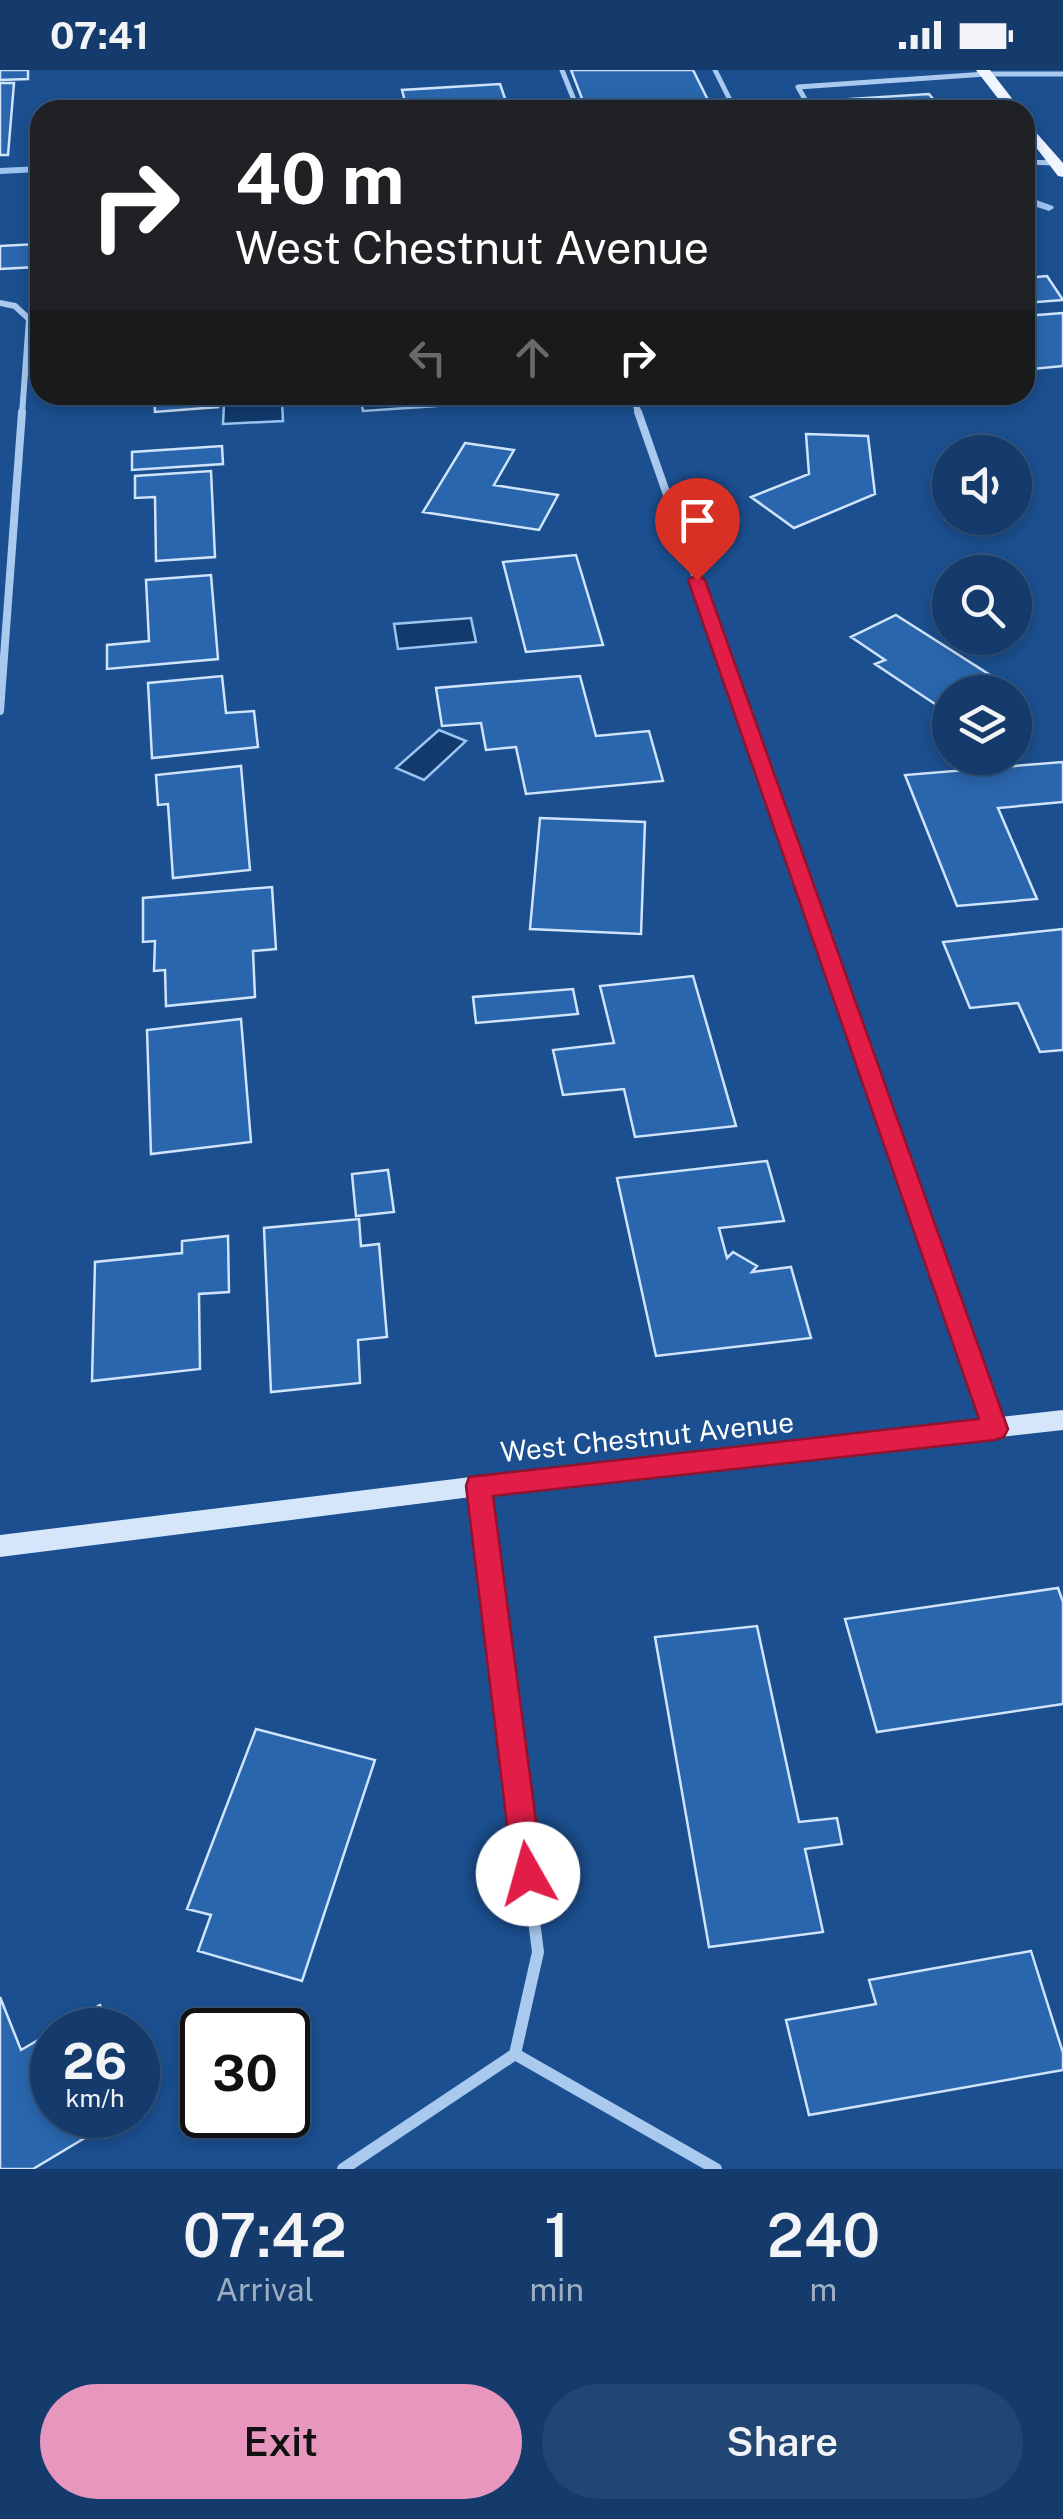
<!DOCTYPE html>
<style>
:root{--surface:#143b6b;--page:#214673;--text:#f1f3f6;--muted:#9dadc1;--line:#33557e;--accent:#e797bd}
body{margin:0;font-family:"Public Sans",sans-serif;background:var(--page);color:var(--text);height:100vh;display:flex;flex-direction:column;font-size:38px;white-space:nowrap}
*{box-sizing:border-box;margin:0}
p{font-size:32px;color:var(--muted)}
.icon{flex:none;width:55px;height:55px;fill:none;stroke:currentColor;stroke-width:2;stroke-linecap:round;stroke-linejoin:round}
.map{position:relative;height:2099px;overflow:hidden}
.details{display:flex;flex-direction:column;background:var(--surface);flex:1}
.details>*{flex:none}
.banner{position:absolute;left:30px;top:30px;width:1005px;height:305px;border-radius:30px;box-shadow:0 5px 15px #0003,0 0 0 2px var(--line);background:#202124;color:#fff;overflow:hidden}
.tools{position:absolute;left:932px;top:365px;display:grid;gap:20px}
.tools a{display:grid;place-items:center;width:100px;height:100px;border-radius:50%;background:var(--surface);box-shadow:0 5px 15px #0003,0 0 0 2px var(--line);font-size:50px}
.speed{position:absolute;left:30px;top:1938px;display:flex;gap:20px;font-size:50px;font-weight:700;text-align:center}
.speed>*{display:grid;place-content:center;width:130px;height:130px;border-radius:50%;background:var(--surface);box-shadow:0 5px 15px #0003,0 0 0 2px var(--line);line-height:1}
.speed small{font-size:25px;font-weight:400}
.speed .limit{border:5px solid #111;border-radius:15px;background:#fff;color:#111}
.pin{position:absolute;display:grid;place-items:center;width:85px;height:85px;color:#fff;margin:-102px -42px;border-radius:50% 50% 50% 0;rotate:-45deg;box-shadow:0 0 10px #0007}
.pin .icon{rotate:45deg}
.me{position:absolute;width:110px;margin:-55px;rotate:353deg;stroke-linejoin:round;filter:drop-shadow(0 0 8px #0008)}
.turn{display:flex;align-items:center;gap:35px;height:210px;padding:0 40px;font-size:45px}
.turn .icon{width:130px;height:130px;stroke-width:2.5}
.turn b{display:block;font-size:70px;line-height:85px}
.lanes{display:flex;align-items:center;height:95px;padding:0 40px;background:#0003;justify-content:center;gap:50px;direction:ltr}
.lanes .off{opacity:.35}
.eta{display:flex;justify-content:space-evenly;align-items:center;height:170px;text-align:center}
.eta b{font-size:60px;font-weight:600;line-height:70px}
.action{display:flex;gap:20px;margin-top:auto;padding:20px 40px}
.action a{flex:1;height:115px;border-radius:60px;background:var(--accent);color:#111;font-size:40px;font-weight:600;line-height:115px;text-align:center}
.action a+a{background:var(--page);color:var(--text)}
.status{display:flex;justify-content:space-between;align-items:center;height:70px;padding:0 50px;background:var(--surface);direction:ltr}
.status svg{height:28px;fill:currentColor}
.map>svg:first-child{display:block}
</style>
<div class="status"><b>07:41</b><svg viewBox="0 0 49 12"><path d="M0 12V9h3v3zM5 12V6h3v6zM10 12V3h3v9zM15 12V0h3v12zM26 1h20v11H26zM47 4h2v5h-2z"/></svg></div>
<div class="map">
<svg width="1063" height="2099" viewBox="0 0 1063 2099">
<rect width="100%" height="100%" fill="#1b4f8f"/>
<path fill="#123a6d" stroke="#9cc4f0" stroke-width="2.5" d="M360 325H433L436 336 363 341Z
M282 331 283 351 223 354 224 334Z
M471 548 476 572 398 579 394 554Z
M439 660 466 671 424 710 396 698Z"/>
<g fill="none" stroke-linecap="round" stroke-linejoin="round">
<path fill="#9cc4f0" fill-rule="evenodd" d="M40 96V102L0 104V98Z
M1025 126 1053 136 1054 138 1049 141 1025 133Z"/>
</g>
<path fill="#2a66ad" stroke="#cfe3fa" stroke-width="2.5" d="M0 0H28V9L0 10Z
M571 0H693L709 32 586 39Z
M0 13H14L8 85H0Z
M500 14 509 40 375 37 406 35 402 20Z
M929 24 942 40H838L832 30Z
M37 174 36 197 0 199V176Z
M1047 206 1063 230 1025 233V208Z
M1063 243V296L1032 299 1025 289V246Z
M154 325H217L218 337 155 342Z
M806 364 868 366 875 424 794 458 751 427 809 404Z
M465 373 514 380 494 415 558 425 539 460 423 442Z
M222 376 223 394 132 400V382Z
M211 401 215 487 156 491 155 427 135 428V406Z
M576 485 603 575 526 582 503 492Z
M211 505 218 589 107 599V575L149 571 146 510Z
M896 545 1020 624 950 622V644L875 594 885 590 851 567Z
M222 606 226 643 254 641 258 677 152 688 148 613Z
M580 606 596 666 649 661 663 711 526 724 516 677 486 680 481 653 442 656 436 618Z
M1063 692V732L998 738 1037 829 957 836 905 705Z
M241 696 250 800 173 808 168 734 158 735 156 705Z
M540 748 645 752 641 864 530 859Z
M272 817 276 879 253 881 255 927 166 936 165 900 154 901 155 871 143 872V828Z
M1063 859V980L1040 982 1018 933 970 938 943 872Z
M693 906 736 1056 635 1067 624 1019 563 1025 553 980 614 973 600 916Z
M573 919 578 944 476 953 473 927Z
M241 949 251 1072 151 1084 147 960Z
M767 1091 784 1151 719 1158 727 1188 733 1182 757 1196 752 1202 791 1197 811 1268 656 1286 617 1108Z
M388 1100 394 1142 356 1146 352 1104Z
M359 1149 361 1176 379 1174 387 1267 358 1270 360 1313 271 1322 264 1158Z
M228 1166 229 1222 199 1224 200 1299 92 1311 95 1192 182 1183V1171Z
M1058 1518 1063 1532V1634L877 1662 845 1549Z
M757 1556 799 1752 837 1748 842 1774 805 1779 823 1862 709 1877 655 1567Z
M256 1659 375 1690 302 1911 198 1881 211 1845 187 1839Z
M1031 1881 1063 1983V2000L809 2045 786 1950 876 1934 869 1910Z
M0 1927 21 1980 52 1962V2045H123L33 2099H0Z
M100 1935 111 1960H56Z"/>
<g fill="none" stroke-linecap="round" stroke-linejoin="round">
<path stroke="#a9c9ee" stroke-width="5" d="M562 0 578 40
M715 0 735 40
M811 40 798 17 986 4H1063
M1025 92 1055 93"/>
<path stroke="#a9c9ee" stroke-width="6" d="M0 233 15 236 29 249 22 344
M632 325 639 344"/>
<path stroke="#a9c9ee" stroke-width="8" d="M638 342 794 787
M0 641 22 342"/>
<path stroke="#a9c9ee" stroke-width="10" d="M794 785 995 1358"/>
<path stroke="#a9c9ee" stroke-width="12" d="M479 1416 538 1882 515 1984
M515 1984 716 2099
M343 2099 515 1984"/>
<path fill="#d6e6fa" fill-rule="evenodd" d="M1063 1340V1360L479 1426 0 1487V1465L479 1406Z"/>
<path fill="#f0f6ff" fill-rule="evenodd" d="M976 0H990L1021 40H1007Z
M1025 50 1063 93V107L1058 106 1025 63Z"/>
</g>
<path fill="#e11d48" stroke="#92132f" stroke-width="2.5" d="M697 504 705 510 1008 1359 1004 1367 995 1370 493 1426 543 1804 539 1815 528 1820 517 1815 513 1804 466 1416 469 1407 979 1349 688 510Z"/>
<g text-anchor="middle" stroke-width="10" stroke-linejoin="round" paint-order="stroke">
<g font-size="28" fill="#fff" stroke="#1b4f8f">
<text transform="translate(647 1367) rotate(-6)" y="10">West Chestnut Avenue</text>
</g>
</g>
</svg>
<div class="tools">
<a><svg class="icon" aria-label="sound" viewBox="0 0 24 24"><path d="M4 9h4l5-4v14l-5-4H4zM17 9q2 3 0 6"/></svg></a>
<a><svg class="icon" aria-label="search" viewBox="0 0 24 24"><circle cx="10" cy="10" r="6"/><path d="M15 15l6 6"/></svg></a>
<a><svg class="icon" aria-label="layers" viewBox="0 0 24 24"><path d="M12 4l9 5-9 5-9-5zM3 14l9 5 9-5"/></svg></a>
</div>
<div class="speed"><div>26<small>km/h</small></div><div class="limit">30</div></div>
<div class="pin" style="left:697px;top:510px;background:#d93025"><svg class="icon" aria-label="arrive" viewBox="0 0 24 24"><path d="M6 21V4h12l-3 4 3 4H6"/></svg></div>
<svg class="me" style="left:528px;top:1804px" viewBox="-20 -20 40 40"><circle r="19" fill="#fff"/><path d="M0-13L10 11 0 6-10 11z" fill="#e11d48"/></svg>
<div class="banner">
<div class="turn"><svg class="icon" aria-label="right" viewBox="0 0 24 24"><path d="M7 20v-9h11M14 6l5 5-5 5"/></svg><div><b>40 m</b>West Chestnut Avenue</div></div>
<div class="lanes"><svg class="icon off" aria-label="left" viewBox="0 0 24 24"><path d="M17 20v-9H6M10 6l-5 5 5 5"/></svg><svg class="icon off" aria-label="ahead" viewBox="0 0 24 24"><path d="M12 20V5M6 11l6-6 6 6"/></svg><svg class="icon" aria-label="right" viewBox="0 0 24 24"><path d="M7 20v-9h11M14 6l5 5-5 5"/></svg></div>
</div>
</div>
<section class="details">
<div class="eta">
<div><b>07:42</b><p>Arrival</p></div>
<div><b>1</b><p>min</p></div>
<div><b>240</b><p>m</p></div>
</div>
<div class="action"><a>Exit</a><a>Share</a></div>
</section>
